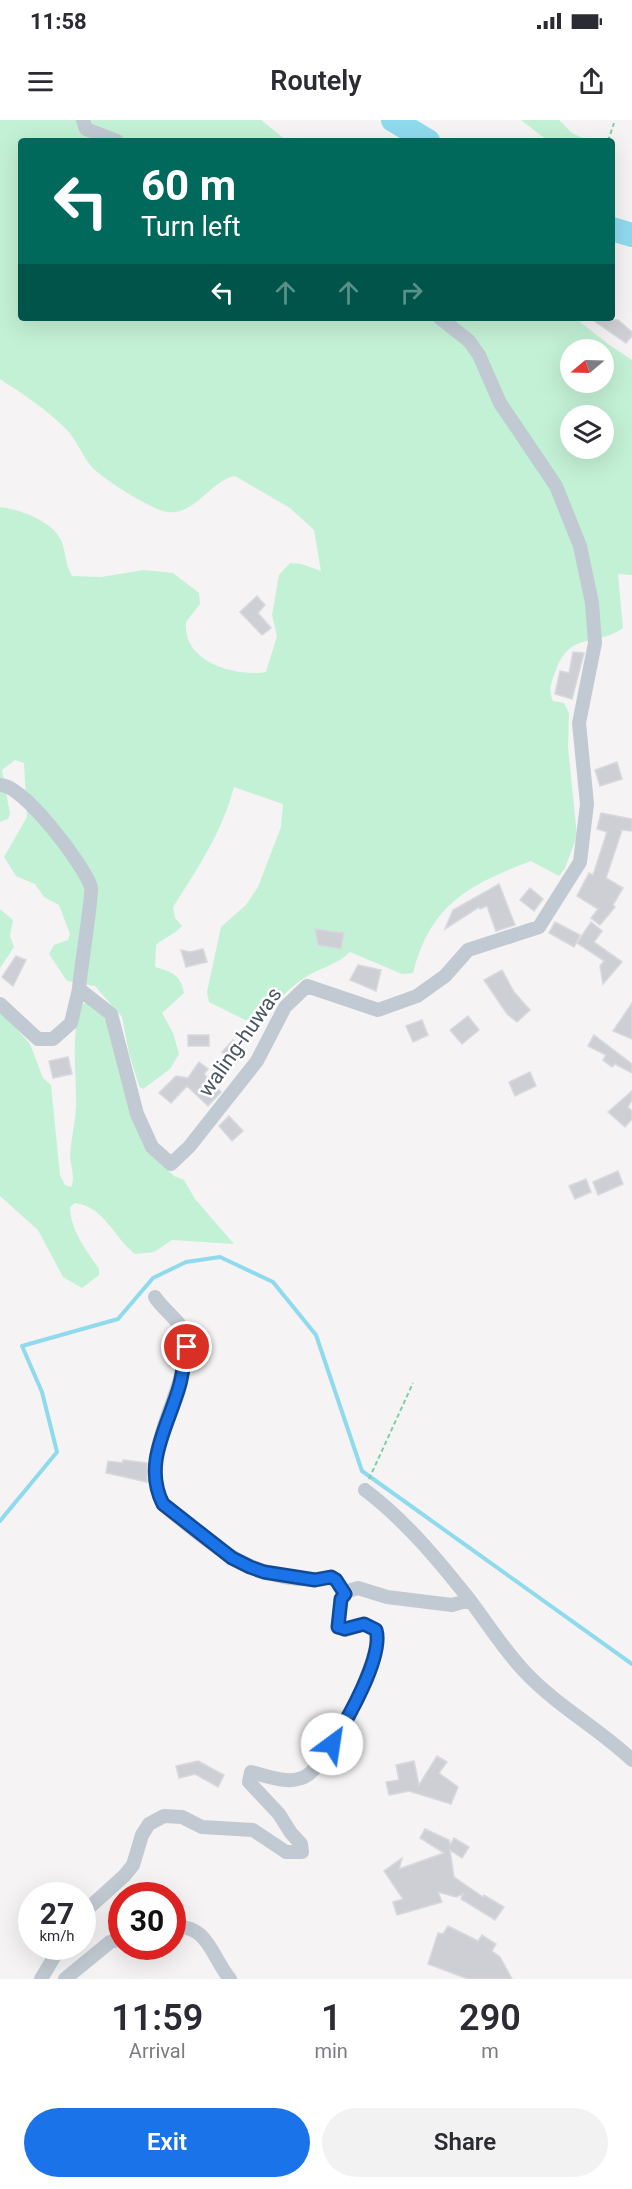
<!DOCTYPE html>
<style>
:root{--surface:#fff;--page:#f2f2f3;--text:#2b2b33;--muted:#7c7c81;--accent:#1a73e8}
body{margin:0;font-family:Roboto,sans-serif;background:var(--page);color:var(--text);height:100vh;display:flex;flex-direction:column;font-size:22px;white-space:nowrap}
*{box-sizing:border-box;margin:0}
p{font-size:20px;color:var(--muted)}
.icon{flex:none;width:33px;height:33px;fill:none;stroke:currentColor;stroke-width:2;stroke-linecap:round;stroke-linejoin:round}
.map{position:relative;height:1859px;overflow:hidden}
.panel{display:flex;flex-direction:column;background:var(--surface);flex:1}
.panel>*{flex:none}
.top-card{position:absolute;left:18px;top:18px;width:597px;height:183px;border-radius:6px;box-shadow:0 6px 24px #0002;background:#00695c;color:#fff;overflow:hidden}
.needle{width:39px;rotate:251deg}
.buttons{position:absolute;left:560px;top:219px;display:grid;gap:12px}
.buttons a{display:grid;place-items:center;width:54px;height:54px;border-radius:50%;background:var(--surface);box-shadow:0 6px 24px #0002;font-size:30px}
.speed{position:absolute;left:18px;top:1762px;display:flex;gap:12px;font-size:30px;font-weight:700;text-align:center}
.speed>*{display:grid;place-content:center;width:78px;height:78px;border-radius:50%;background:var(--surface);box-shadow:0 6px 24px #0002;line-height:1}
.speed small{font-size:15px;font-weight:400}
.speed .limit{border:9px solid #d22;background:#fff;color:#111}
.pin{position:absolute;display:grid;place-items:center;width:51px;height:51px;color:#fff;margin:-26px;border:3px solid #fff;border-radius:50%;box-shadow:0 2px 6px #0007}
.me{position:absolute;width:66px;margin:-33px;rotate:31deg;stroke-linejoin:round;filter:drop-shadow(0 0 4px #0008)}
.turn{display:flex;align-items:center;gap:21px;height:126px;padding:0 24px;font-size:27px}
.turn .icon{width:78px;height:78px;stroke-width:2.5}
.turn b{display:block;font-size:42px;line-height:51px}
.lanes{display:flex;align-items:center;height:57px;padding:0 24px;background:#0003;justify-content:center;gap:30px;direction:ltr}
.lanes .off{opacity:.35}
.eta{display:flex;justify-content:space-evenly;align-items:center;height:102px;text-align:center}
.eta b{font-size:36px;font-weight:600;line-height:42px}
.cta{display:flex;gap:12px;margin-top:auto;padding:12px 24px}
.cta a{flex:1;height:69px;border-radius:36px;background:var(--accent);color:#fff;font-size:24px;font-weight:600;line-height:69px;text-align:center}
.cta a+a{background:var(--page);color:var(--text)}
.status{display:flex;justify-content:space-between;align-items:center;height:42px;padding:0 30px;background:var(--surface);direction:ltr}
.status svg{height:16px;fill:currentColor}
header{display:flex;justify-content:space-between;align-items:center;height:78px;padding:0 24px;background:var(--surface);font-size:27px;font-weight:600}
.map>svg:first-child{display:block}
</style>
<div class="status"><b>11:58</b><svg viewBox="0 0 49 12"><path d="M0 12V9h3v3zM5 12V6h3v6zM10 12V3h3v9zM15 12V0h3v12zM26 1h20v11H26zM47 4h2v5h-2z"/></svg></div>
<header><svg class="icon" aria-label="menu" viewBox="0 0 24 24"><path d="M4 6h16M4 12h16M4 18h16"/></svg>Routely<svg class="icon" aria-label="share" viewBox="0 0 24 24"><path d="M12 15V3M7 8l5-5 5 5M5 13v7h14v-7"/></svg></header>
<div class="map">
<svg width="632" height="1859" viewBox="0 0 632 1859">
<rect width="100%" height="100%" fill="#f5f3f3"/>
<path fill="#c3f1d5" fill-rule="evenodd" d="M0 0H261L287 21H21V198H575L608 224 632 240V455L618 454 623 508C596 527 570 511 556 550 551 563 548 569 553 581L564 583 569 593 568 627 577 716 565 748 559 756 531 741C469 764 430 785 413 853L402 854 350 832C337 845 319 848 304 858 284 871 269 892 255 911L249 902 209 882 207 872 221 807 246 785 258 767 281 707 283 684 234 667C222 712 198 748 173 787L175 798 182 806C174 815 165 817 156 825L155 847C172 852 181 855 184 873L162 893 173 913 179 934 170 949 143 969 139 966 129 933 122 897 95 866 67 861 49 834 54 825 68 820 70 814 59 785 44 777 35 764 16 756 4 737 27 697 24 643 15 640 2 650 10 694 8 699 0 702V387C19 389 52 401 61 420 66 432 65 444 72 456L101 457 144 450 173 453 199 473 200 484 186 502C182 542 236 557 266 552L277 516 272 495 279 455 290 443 301 444 321 451 314 410 290 388 235 356C211 360 195 396 167 392 154 391 101 358 92 347 82 336 77 320 66 309 46 289 23 274 0 259ZM570 230H603V262H570ZM570 296H603V328H570Z
M521 0H559L572 13 588 21H548Z
M0 789 13 800 10 816 14 827 0 848Z
M90 880 110 898 146 1028 174 1056 184 1060 195 1079 234 1124 172 1120 154 1132 135 1134C114 1118 104 1086 75 1083L70 1087C70 1110 87 1131 99 1149V1155L82 1168 63 1157 38 1110 0 1076V890L30 924 43 958 51 965 60 1055 65 1065 71 1067C76 1057 70 1045 70 1035 71 1019 75 1004 76 988 77 953 70 919 81 885Z"/>
<g fill="none" stroke-linecap="round" stroke-linejoin="round">
<path stroke="#90daee" stroke-width="4" d="M0 1401 57 1332 42 1272 22 1226 118 1199 153 1158 186 1142 220 1137 273 1162 316 1215 362 1351 632 1544"/>
<path stroke="#90daee" stroke-width="24" d="M393 0 428 21
M612 109 632 115"/>
</g>
<path fill="#cdcfd5" stroke="#d7d9de" stroke-width="1.5" d="M590 198 618 200 632 212V216L626 223Z
M257 476 265 485 258 493 271 508 262 515 240 492Z
M573 532 584 533 572 579 555 574 560 551 569 553Z
M617 642 622 659 600 666 595 650Z
M601 693 632 699V711L622 710 606 758 623 768 613 785 615 787 600 805 591 798 598 789 577 776 589 753 593 755 607 712 597 709Z
M499 764 515 805 496 811 487 786 480 789 479 787 445 809 453 790Z
M530 768 543 779 534 791 520 780Z
M555 802 580 815 574 827 549 813Z
M591 802 602 811 594 822 622 842 603 864 600 846 604 841 577 823Z
M315 809 344 813 341 829 318 825Z
M203 829 207 842 186 847 181 830 190 832Z
M16 836 26 840 13 866 2 857Z
M358 845 381 850 376 871 350 860Z
M502 850 514 872 530 890 517 902 507 894 484 860Z
M632 883V919L613 911Z
M468 896 479 910 462 924 450 910Z
M422 900 428 915 413 922 406 906Z
M188 915H209V926H188Z
M594 915 632 944V953L615 944 612 947 603 940 606 935 588 926Z
M233 920 246 933 235 944 222 932Z
M68 937 72 954 53 958 49 941Z
M199 942 208 949 204 954 221 972 208 986 187 966 171 983 159 973 176 956 188 958Z
M530 952 536 966 515 976 509 962Z
M632 971V980L628 987 632 991V999L625 1007 608 992Z
M229 996 243 1011 232 1021 219 1006Z
M618 1051 623 1064 598 1075 593 1062Z
M586 1059 591 1072 575 1079 569 1066Z
M123 1340 147 1343V1362L106 1353 108 1341 123 1343Z
M437 1636 447 1642 439 1653 458 1667 451 1684 409 1671 389 1675 386 1662 399 1660 396 1645 414 1641 419 1665Z
M198 1641 224 1655 218 1667 195 1654 179 1658 176 1646Z
M425 1709 449 1720 450 1725 454 1718 469 1727 462 1738 450 1730 454 1757 483 1777 484 1775 504 1787 495 1800 461 1779 463 1774 456 1777 438 1772 442 1782 397 1795 393 1782 403 1779 384 1751 402 1738 399 1749 444 1733 420 1718Z
M448 1806 478 1821 482 1815 496 1824 492 1831 500 1837 512 1859H468L428 1844 438 1813 443 1814Z"/>
<g fill="none" stroke-linecap="round" stroke-linejoin="round">
<path stroke="#7ad0a6" stroke-width="2" stroke-dasharray="4.5 3" stroke-linecap="butt" d="M608 21 614 3
M369 1359 413 1263"/>
<path stroke="#c1cad2" stroke-width="14" d="M83 0 86 9 117 21
M0 665C23 664 84 745 91 767 93 774 80 852 79 869
M0 884 38 919H53L71 903 79 869 111 894 137 994 152 1027 171 1044 189 1027 257 941 285 887 307 866 378 890 417 876 445 856 468 830 539 807 580 742 587 684 579 603 595 523 592 483 580 426 556 366 500 283 479 235 469 221 440 198
M155 1177C163 1190 181 1201 186 1216 189 1225 185 1235 184 1243 175 1289 140 1339 163 1384 209 1425 265 1470 331 1457L336 1460 345 1474
M365 1370C405 1400 438 1440 469 1479 488 1504 504 1530 525 1552 557 1586 598 1608 632 1640
M82 1794 124 1756 133 1745 142 1715 149 1704 164 1696 182 1697 202 1707 253 1710 286 1732H302L301 1724 291 1713 279 1694 249 1662 251 1652C268 1656 292 1667 309 1654 332 1636 384 1537 376 1510L364 1504 345 1510 338 1507 341 1479 348 1471 358 1468 387 1477 452 1485 470 1480
M172 1808C207 1801 212 1838 230 1859
M41 1859 60 1827
M65 1859 110 1822 122 1819"/>
</g>
<g fill="none" stroke-linecap="round" stroke-linejoin="round">
<g stroke="#114b97" stroke-width="15">
<path id="route" d="M187 1227C184 1239 183 1252 180 1264 169 1305 142 1343 163 1384L232 1438 250 1447 264 1452 315 1460 331 1457 336 1460 345 1474 341 1479 338 1507 345 1509 364 1504 376 1510C384 1536 347 1600 332 1624"/>
</g>
<use href="#route" stroke="#1a73e8" stroke-width="10"/>
</g>
<g text-anchor="middle" stroke-width="5" stroke-linejoin="round" paint-order="stroke">
<g font-size="21" fill="#4a5661" stroke="#fff">
<text transform="translate(240 922) rotate(-55)" y="7">waling-huwas</text>
</g>
</g>
</svg>
<div class="buttons">
<a><svg class="needle" viewBox="-14 -14 28 28"><path d="M0-13l5 13h-10z" fill="#e53935"/><path d="M0 13l5-13h-10z" fill="#7c7c81"/></svg></a>
<a><svg class="icon" aria-label="layers" viewBox="0 0 24 24"><path d="M12 4l9 5-9 5-9-5zM3 14l9 5 9-5"/></svg></a>
</div>
<div class="speed"><div>27<small>km/h</small></div><div class="limit">30</div></div>
<div class="pin" style="left:187px;top:1227px;background:#d93025"><svg class="icon" aria-label="arrive" viewBox="0 0 24 24"><path d="M6 21V4h12l-3 4 3 4H6"/></svg></div>
<svg class="me" style="left:332px;top:1624px" viewBox="-20 -20 40 40"><circle r="19" fill="#fff"/><path d="M0-13L10 11 0 6-10 11z" fill="#1a73e8"/></svg>
<div class="top-card">
<div class="turn"><svg class="icon" aria-label="left" viewBox="0 0 24 24"><path d="M17 20v-9H6M10 6l-5 5 5 5"/></svg><div><b>60 m</b>Turn left</div></div>
<div class="lanes"><svg class="icon" aria-label="left" viewBox="0 0 24 24"><path d="M17 20v-9H6M10 6l-5 5 5 5"/></svg><svg class="icon off" aria-label="ahead" viewBox="0 0 24 24"><path d="M12 20V5M6 11l6-6 6 6"/></svg><svg class="icon off" aria-label="ahead" viewBox="0 0 24 24"><path d="M12 20V5M6 11l6-6 6 6"/></svg><svg class="icon off" aria-label="right" viewBox="0 0 24 24"><path d="M7 20v-9h11M14 6l5 5-5 5"/></svg></div>
</div>
</div>
<section class="panel">
<div class="eta">
<div><b>11:59</b><p>Arrival</p></div>
<div><b>1</b><p>min</p></div>
<div><b>290</b><p>m</p></div>
</div>
<div class="cta"><a>Exit</a><a>Share</a></div>
</section>
